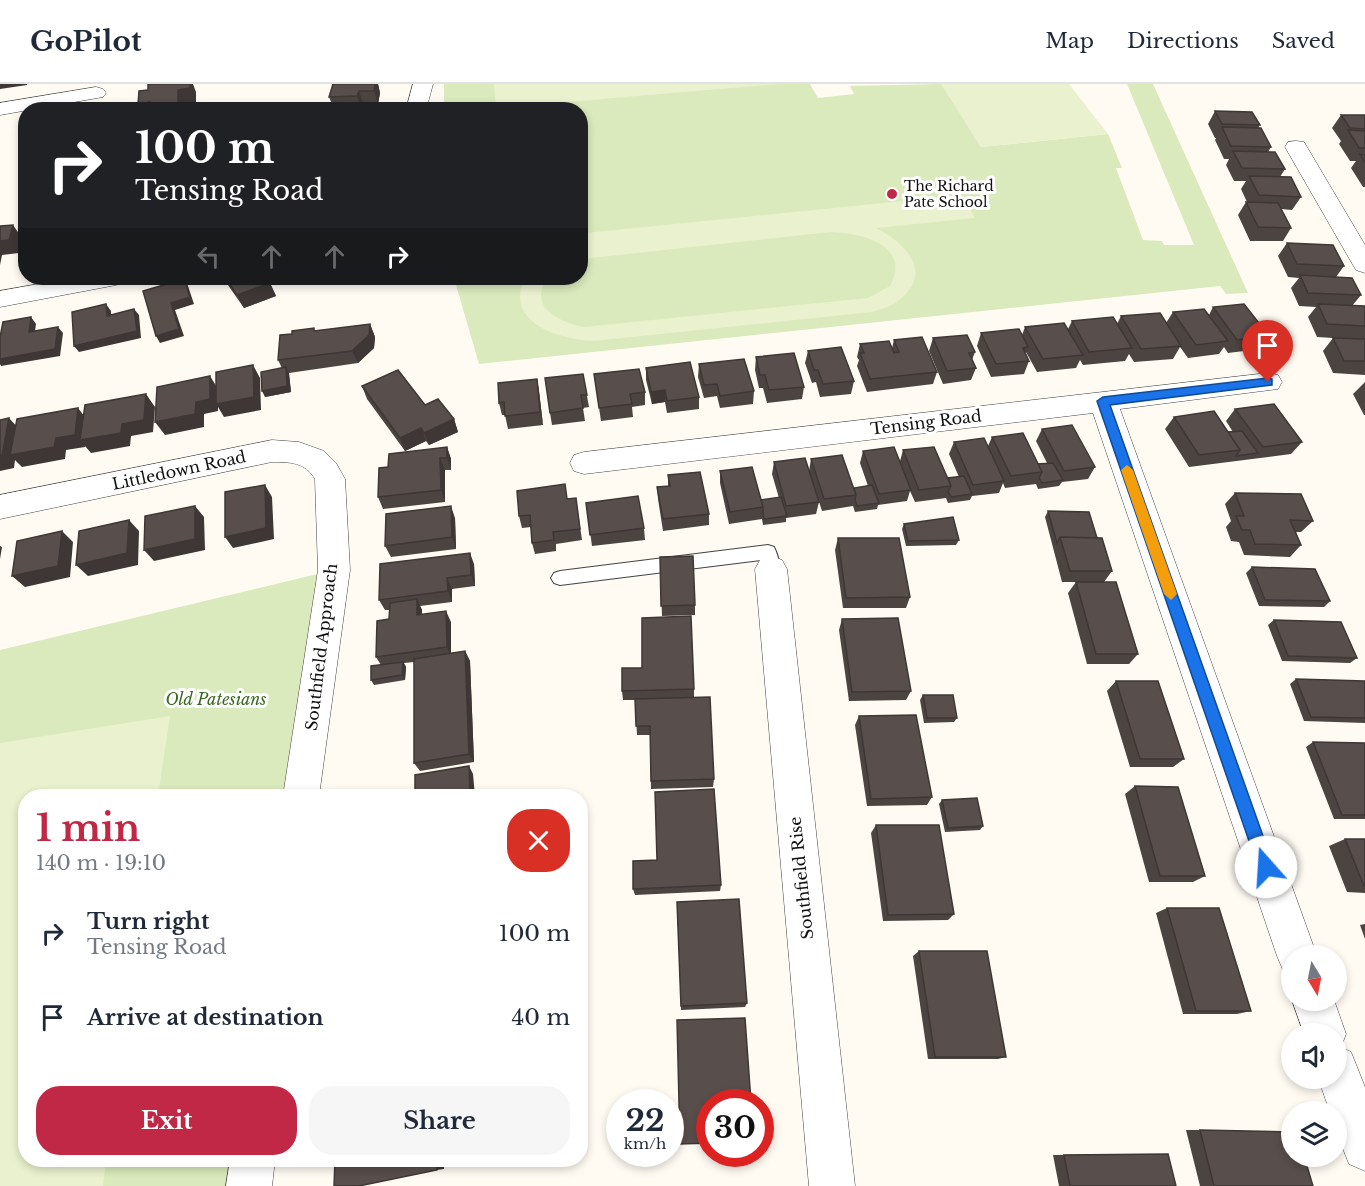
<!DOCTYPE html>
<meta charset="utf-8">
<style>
:root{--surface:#fff;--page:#f6f6f7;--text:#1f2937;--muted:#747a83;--line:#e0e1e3;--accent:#c02846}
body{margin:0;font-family:"Libre Baskerville",serif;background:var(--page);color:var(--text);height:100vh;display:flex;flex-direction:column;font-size:22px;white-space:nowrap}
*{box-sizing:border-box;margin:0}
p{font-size:20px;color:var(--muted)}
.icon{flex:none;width:33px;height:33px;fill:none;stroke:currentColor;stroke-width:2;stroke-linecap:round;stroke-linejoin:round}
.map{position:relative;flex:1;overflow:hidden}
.drawer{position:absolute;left:18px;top:705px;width:570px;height:378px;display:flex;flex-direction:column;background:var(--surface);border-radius:24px;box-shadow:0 3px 9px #0003}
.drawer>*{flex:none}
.guide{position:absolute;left:18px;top:18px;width:570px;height:183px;border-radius:24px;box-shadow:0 3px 9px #0003;background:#202124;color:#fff;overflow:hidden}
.needle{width:39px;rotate:170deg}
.controls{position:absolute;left:1281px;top:861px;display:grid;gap:12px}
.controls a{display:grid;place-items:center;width:66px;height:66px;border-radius:50%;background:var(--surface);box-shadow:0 3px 9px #0003;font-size:30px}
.speed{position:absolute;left:606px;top:1005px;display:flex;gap:12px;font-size:30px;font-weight:700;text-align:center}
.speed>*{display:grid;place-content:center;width:78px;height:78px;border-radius:50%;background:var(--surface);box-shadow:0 3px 9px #0003;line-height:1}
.speed small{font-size:15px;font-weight:400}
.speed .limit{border:9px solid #d22;background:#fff;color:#111}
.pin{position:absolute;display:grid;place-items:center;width:51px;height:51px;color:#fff;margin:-62px -26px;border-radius:50% 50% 50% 0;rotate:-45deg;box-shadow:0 0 6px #0007}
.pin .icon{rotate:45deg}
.me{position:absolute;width:66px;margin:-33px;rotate:341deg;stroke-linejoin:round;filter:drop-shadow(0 0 4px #0008)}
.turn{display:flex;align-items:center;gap:21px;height:126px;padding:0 18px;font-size:27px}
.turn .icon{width:78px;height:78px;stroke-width:2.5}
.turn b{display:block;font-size:42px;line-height:51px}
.lanes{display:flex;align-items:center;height:57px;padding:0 18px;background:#0003;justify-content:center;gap:30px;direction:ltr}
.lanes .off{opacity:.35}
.round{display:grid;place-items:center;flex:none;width:63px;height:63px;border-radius:24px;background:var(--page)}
.headline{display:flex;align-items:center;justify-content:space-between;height:102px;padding:0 18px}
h1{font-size:36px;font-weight:800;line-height:45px;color:var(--accent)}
.cta{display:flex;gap:12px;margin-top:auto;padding:12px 18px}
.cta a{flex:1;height:69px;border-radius:24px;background:var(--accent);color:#fff;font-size:24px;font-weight:800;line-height:69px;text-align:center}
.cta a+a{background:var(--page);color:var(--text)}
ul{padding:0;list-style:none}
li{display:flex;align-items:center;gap:18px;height:84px;padding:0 18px}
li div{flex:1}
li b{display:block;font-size:22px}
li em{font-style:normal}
header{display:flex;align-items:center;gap:36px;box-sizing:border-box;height:84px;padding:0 30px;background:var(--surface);border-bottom:2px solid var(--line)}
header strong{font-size:28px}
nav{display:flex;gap:33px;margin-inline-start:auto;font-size:21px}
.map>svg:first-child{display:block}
</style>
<header>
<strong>GoPilot</strong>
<nav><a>Map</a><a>Directions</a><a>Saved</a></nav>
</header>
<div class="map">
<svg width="1365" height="1102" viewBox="0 0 1365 1102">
<rect width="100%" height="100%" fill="#fffbf3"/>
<path fill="#daeabc" d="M444 0H810L818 14 854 10 850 2 942 0 981 63 1108 50 1122 84H1116L1143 156 1162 157 1164 161H1194L1127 0H1153L1248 209 1226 210 1220 202 479 280 454 194H580V26L444 25Z
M334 486 303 712H26V1076H254L250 1102H0V566Z"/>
<path fill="#eaf1ce" d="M494 0H779L496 24Z
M941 0H1069L1108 50 981 63Z
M962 111 975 134 876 144C906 159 935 189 898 217 891 223 881 225 872 228L593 257C560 255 503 239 525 194H547C528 224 559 238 584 243L868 214 890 202C912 161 862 149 831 148L581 175V161L586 160 585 149Z
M170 632 158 712H26V1076H106L103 1102H0V659Z"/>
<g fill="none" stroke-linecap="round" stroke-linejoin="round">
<g stroke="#434343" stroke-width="2">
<path id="lane" d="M768 461 774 463C778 471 781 482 777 490L771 492 765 490 761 476 560 501 554 499 551 494 554 489 560 487Z"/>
</g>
<g stroke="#434343" stroke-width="1">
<path id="street" d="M413 0H433L426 26H406Z
M96 3 103 5 106 9 103 13 0 31V19Z
M1296 57 1304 58 1307 63 1365 161V189L1356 186 1353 181 1285 63 1288 58Z
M72 194H123L120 200 111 202 0 223V207Z
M1268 289 1278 291 1282 298 1278 305 1120 325 1317 872H1292V890L1283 886 1277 872 1093 329 584 390 574 387 570 379 574 371 584 368Z
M272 356 299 358 324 367 336 379 345 395 350 486 319 712H283L318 486 315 395C305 378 290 378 272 378L0 435V411Z
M771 472 782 476 787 485 855 1102H809L755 485 760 476Z
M1292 916H1334L1346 950 1341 963 1351 968 1365 1003V1087L1349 1080 1336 1047V1028H1330L1318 994H1336V950H1304Z
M230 1076H275L272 1102H226Z"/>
</g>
<use href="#lane" fill="#fff" fill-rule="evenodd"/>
<use href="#street" fill="#fff" fill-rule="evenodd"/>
</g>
<path fill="#4c4441" d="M333 0H378L380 9 378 20H363L361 25H349L332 20 329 13Z
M1215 27 1260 41 1258 44 1271 63 1268 68 1285 85 1280 93 1301 113 1292 126 1281 125 1291 144 1283 157H1250L1238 131 1246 118H1247L1241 105 1246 97H1234L1226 81 1229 75H1224L1215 56 1216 54H1215L1208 40Z
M1341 31H1365V103H1363L1351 84 1356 77H1350L1339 60 1341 57 1332 44Z
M1287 159 1344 182 1336 193 1361 211 1352 222H1365V291L1333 289 1323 267 1333 254 1317 253 1308 233 1316 223 1299 222 1291 204 1299 194 1288 193 1278 172Z
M223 194H266L270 199 276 212 244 224Z
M1213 223 1269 252 1260 265 1228 269 1224 263 1219 270 1188 274 1180 263 1173 275 1134 278 1129 270 1125 277 1083 281 1080 276 1076 284 1037 288 1026 268V270L1029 277 1024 290 991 293 977 262 981 249 1022 251 1025 243 1068 245 1072 237 1117 240 1121 232 1166 239 1173 228 1209 231Z
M370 240 375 253 374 264 358 279 289 289 291 308 265 313 282 284 278 276 316 247Z
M933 254 975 268 972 276 976 284 971 296 943 300 929 267Z
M894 256 937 288 933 300 867 308 857 282 859 276 857 273 860 260 892 264Z
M808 267 854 297 851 310 820 313 816 298 812 299 805 279Z
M756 273 804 303 802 315 767 319 763 304H759L755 286Z
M699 280 754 307 753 320 720 324 717 312 704 314 698 293Z
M646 284 699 313V325L667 329 665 318 652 320 646 296Z
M583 290 589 323 583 324 585 337 552 341 550 329Z
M594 290 645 308V321L632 323 633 333 601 337Z
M537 295 539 307 543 341 508 345 505 331H502L499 319Z
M1365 298V331H1364L1353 310Z
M362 302 425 321 454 335 458 348 429 361 426 357 405 367 367 315Z
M1235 325 1302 358 1291 370 1189 383 1165 345 1174 333 1228 348H1233L1226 337Z
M1042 345 1095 383 1088 395 1062 398 1059 402 1038 405 1036 400 1005 404 1003 399 999 409 972 412 970 416 948 419 946 414 915 418 910 407 907 417 878 421 877 425 855 428 853 422 822 427 809 387 811 375 854 404 868 402 860 379 863 367 900 377 903 366 948 394 959 393 949 370 954 358 988 362 992 353 1038 380 1047 379 1036 357Z
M447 363 451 375V386H445V418L383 425 378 413 388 383Z
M774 378 819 418 816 430 786 434V438L763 441 762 435 729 440 720 399V387L761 416 779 414 772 390Z
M668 391 709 430V441L663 447 658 415 657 403 668 402Z
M1235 409 1313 437 1301 448H1296L1301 461 1290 473 1244 471 1239 458 1231 457 1226 443 1231 437 1225 420Z
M576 414 582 456 556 460V467L535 470 532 459 531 443 522 444 519 432 568 415Z
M586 419 644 444 645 456 592 462Z
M1048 427 1097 454 1112 487 1104 498H1062L1045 433Z
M455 434 456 465 391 473 385 462Z
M904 440 959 456 956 461 906 462 902 445Z
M838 454 910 513 906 524H843L835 466Z
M660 473 695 521V531L662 532Z
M474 480 475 502 452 505V518L420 522 422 526V530L451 538V569L465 567 470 577 474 678 420 687 414 679V578L404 579 406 583 405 596 374 601 371 596 381 581 376 573 389 535V526H385L379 516Z
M1252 483 1330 517 1324 523 1259 522 1246 489Z
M1076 498 1138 570 1129 580H1087L1068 509Z
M842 535 911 607 906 616 849 617 839 546Z
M1274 536 1357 574 1350 579 1282 577 1268 541Z
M642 584 694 605V614L714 695 713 703 651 705 650 651H637L635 616H623L622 607Z
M1296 595 1365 597V639L1304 637 1290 600Z
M1116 597 1184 675 1173 683H1130L1107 607Z
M923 611 957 634 954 638 924 639 920 616Z
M859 632 932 713 927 721 867 722 855 641Z
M1313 658 1365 659V735H1334L1306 663Z
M1135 702 1205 792 1193 798H1149L1125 710Z
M942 716 983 742 980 746 945 748 939 720Z
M876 741 954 830 948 836 883 837 871 749Z
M1345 755H1365V809L1347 808 1329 762Z
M721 801 720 807 635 811 633 805Z
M677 818 747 919 745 923 681 926Z
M1167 824 1251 927 1237 930H1183L1156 829Z
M1365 840V855L1360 841Z
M919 867 1006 973 998 975H928L913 872Z
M1186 1046H1200L1313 1102H1200Z
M1154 1070H1168L1176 1102H1059L1053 1071Z"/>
<path fill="#3e3735" d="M0 0H27V1L0 5Z
M190 0H194H193L196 8V18L185 19 184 26H155L178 6Z
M375 0H378L380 9 378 20 374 7Z
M359 7 363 20 361 25 357 12Z
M150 18 154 26H141L138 20Z
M13 141 22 154 19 169 2 171 0 181V157Z
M308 194H319L310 198Z
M184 195 188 202 194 220 175 226 184 252 160 259 156 252 171 219Z
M270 199 276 212 244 224 237 211Z
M106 220 111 227V238L107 232Z
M134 225 139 231 141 254 79 268 74 262Z
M31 233 36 240 34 254 29 248Z
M370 240 375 253 374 264 358 279 352 267Z
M58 243 63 249 60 272 1 282 0 280V275Z
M253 281 260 294 261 326 224 333 218 323V327L204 330V343L165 351 155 338 196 318 210 292 218 305Z
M286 283 289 290 291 308 265 313 262 307Z
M537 295 539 307 543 341 540 328Z
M665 306V318L652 320 651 308Z
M146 310 155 323 153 348 131 352 130 362 91 369 85 362V363L66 366 65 375 22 383 15 376 14 384 0 387V372L9 334 20 346 56 354 78 324 88 337 122 340Z
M454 335 458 348 429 361 424 349Z
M421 344 426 357 405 367 400 354Z
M447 363 451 375V386L447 374Z
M440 374 445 386V418L441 406Z
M265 401 272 413 274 455 233 464 225 453Z
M195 422 204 433 205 466 154 477 144 466Z
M451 422 455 434 456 465 452 453Z
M129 436 139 447 138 481 88 492 76 481Z
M62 447 73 458 70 493 25 503 12 492Z
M0 462 2 463 0 475Z
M470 469 474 480 475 502 471 491Z
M447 494 452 505V518L448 507Z
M417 515 422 526V541L417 531Z
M446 527 451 538V573L447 563Z
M465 567 470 577 474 678 469 670Z
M403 578 406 583 405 596 402 591Z
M469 682 473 690 475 712H470Z
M437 1076H444V1085L437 1086Z"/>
<path fill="#584f4c" stroke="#3e3735" stroke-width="1.5" d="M148 0H190V4L178 6V23L149 26 150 18 138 20 139 7 148 6Z
M333 0H375L374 7H359L357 12 329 13Z
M328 19 350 26H319Z
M1215 27 1252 28 1260 41 1222 40Z
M1341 31H1365V45L1350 44Z
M1222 43 1261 44 1271 63 1231 62Z
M1348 46 1365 47V64H1359Z
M1233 67 1275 68 1285 85 1242 84Z
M1360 70 1365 71V78Z
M1249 92 1291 93 1301 113 1259 111Z
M1246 118 1278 119 1291 144 1258 143Z
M13 141 9 156 0 157V142Z
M1287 159 1333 161 1344 182 1297 180Z
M1300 191 1352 194 1361 211 1308 209Z
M225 194H266L270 199 237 211Z
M184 195 190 213 171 219 179 245 156 252 143 207Z
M106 220 107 232 134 225 137 247 74 262 72 228Z
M1244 220 1269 252 1237 256 1213 223Z
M1318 220 1365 222V242L1327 240Z
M1204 225 1228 257 1196 261 1173 228Z
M1160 229 1181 262 1141 265 1121 232Z
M31 233 29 248 58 243 55 265 0 275V253L3 238Z
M1113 233 1132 264 1089 268 1072 237Z
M1064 239 1083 271 1043 275 1025 243Z
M370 240 369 251 352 267 278 276 280 251 292 250V247L314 244V247Z
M1019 245 1028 263 1023 264 1029 277 996 280 981 249Z
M967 251 975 268 969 269 976 284 947 287 933 254Z
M922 253 937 288 870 295 860 269H864L860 260 889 257 894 269 899 268 894 256Z
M1333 254 1365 255V277H1344Z
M841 263 854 297 823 300 818 286H814L808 267Z
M794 269 804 303 769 306 765 291H760L756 273Z
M744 275 754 307 720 312 717 300 704 301 699 280Z
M690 278 699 313 667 317 665 306 651 308 646 284Z
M253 281 254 313 216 320V288Z
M286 283 287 302 262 307 261 288Z
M639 285 645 308 630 310 632 320 599 324 594 290Z
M398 286 425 321 438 315 454 335 424 349 421 344 400 354 362 302Z
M583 290 587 311H581L583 324 550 329 545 294Z
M210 292V315L196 318 195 330 155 338 157 303Z
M537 295 540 328 505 332 504 318 499 319 498 299Z
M146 310 144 336 122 340 121 349 80 356 85 321Z
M1274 320 1302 358 1263 363 1235 325Z
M78 324 75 351 56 354 54 363 10 371 17 335Z
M1214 327 1240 366 1199 371 1174 333Z
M9 334 2 372H0V336Z
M1072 341 1095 383 1064 387 1042 345Z
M1242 347 1258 369 1236 372 1240 366 1228 348Z
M1023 349 1042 388 1011 392 992 353Z
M984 354 1004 397 973 401 954 358Z
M447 363V374H440L441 406 378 413 379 384 388 383 389 370Z
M894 363 911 406 879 410 863 367Z
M934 363 951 402 919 406 903 366Z
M842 371 856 411 824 415 811 375Z
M805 374 819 418 786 422 774 378Z
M1053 379 1063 396 1042 399 1039 394 1042 388 1038 380Z
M752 383 763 423 730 428 720 387Z
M700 388 709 430 663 435 657 403 670 402 668 391Z
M964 392 972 410 951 413 948 408 951 402 948 394Z
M565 400 567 415 576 414 580 445 553 448 554 456 532 459 530 431 519 432 517 407Z
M265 401 266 444 225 453V408Z
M872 401 879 419 857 422 855 416 856 411 854 404Z
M1235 409 1301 410 1313 437 1290 436 1301 461 1255 460 1250 446H1242L1236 432H1244Z
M638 412 644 444 590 451 586 419Z
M781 413 787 432 764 435 763 430V423L761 416Z
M195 422V455L144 466 145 432Z
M451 422 452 453 385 462 386 430Z
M1048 427 1089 428 1097 454 1060 453 1057 459Z
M953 433 959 456 908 457 904 440Z
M129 436 127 469 76 481 79 447Z
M62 447 58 482 12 492 17 457Z
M1060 453 1102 454 1112 487H1070Z
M838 454H899L910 513 846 514Z
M470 469 471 491 447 494 448 507 379 516 380 480Z
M693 472 695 521 661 522 660 473Z
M1252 483 1315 485 1330 517 1265 516Z
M1076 498H1116L1138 570H1096Z
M417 515V531L446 527 447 563 376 573 377 537 389 535 390 519Z
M691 532 694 605 622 607V584H642V534Z
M898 534 911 607 852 608 842 535Z
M1274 536 1341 538 1357 574 1288 572Z
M465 567 469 670 414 679V575Z
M403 578 402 591 371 596V582Z
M1296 595 1365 597V634L1311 633Z
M1116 597H1158L1184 675H1140Z
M923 611H953L957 634H927Z
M710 613 714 695 651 697 650 642H636L635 615Z
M916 631 932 713 871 715 859 632Z
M1313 658 1365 659V731H1342Z
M469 682 470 712H415V691Z
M1135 702 1178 703 1205 792H1160Z
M714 705 721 801 633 805V777L657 776 655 708Z
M977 714 983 742 948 744 942 716Z
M876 741H939L954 830 888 831Z
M1345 755H1365V802H1364Z
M739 815 747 919 681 922 677 818Z
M1167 824H1219L1251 927H1196Z
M919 867H987L1006 973H935Z
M745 934 751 1018H710V1059L680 1060 677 936Z
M1200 1046 1292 1048V1072H1304L1313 1102H1214Z
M1168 1070 1176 1102H1070L1064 1071Z
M335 1076H437V1086L359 1102H334Z"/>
<path fill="#1a73e8" stroke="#114b97" stroke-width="1.5" d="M1268 294 1272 295V301L1110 321 1274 783 1272 788 1266 791 1261 788 1258 783 1097 317 1103 313Z"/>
<path fill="#f59e0b" d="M1127 381 1133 386 1177 510 1171 516 1164 510 1121 386Z"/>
<circle fill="#c02846" stroke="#fff" stroke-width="2" cx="892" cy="110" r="6"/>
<g text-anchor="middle" stroke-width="6" stroke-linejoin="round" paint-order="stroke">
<g font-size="14" fill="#101010" stroke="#fff" text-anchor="start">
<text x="904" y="107">The Richard<tspan x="904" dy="16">Pate School</tspan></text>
</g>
<g font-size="16" fill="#101010" stroke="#fff">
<text transform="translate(926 338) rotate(-7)" y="6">Tensing Road</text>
<text transform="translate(179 386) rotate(-12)" y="6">Littledown Road</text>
<text transform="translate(321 563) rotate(-83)" y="6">Southfield Approach</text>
<text transform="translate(801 794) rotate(-96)" y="6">Southfield Rise</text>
</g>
<g font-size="16" font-style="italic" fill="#396820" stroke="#fff">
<text x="216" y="621">Old Patesians</text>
</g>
</g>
</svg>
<div class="controls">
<a><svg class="needle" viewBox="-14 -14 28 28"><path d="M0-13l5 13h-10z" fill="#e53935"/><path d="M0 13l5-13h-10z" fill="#747a83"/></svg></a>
<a><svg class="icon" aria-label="sound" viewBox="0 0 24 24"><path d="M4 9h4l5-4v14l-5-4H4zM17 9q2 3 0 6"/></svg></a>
<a><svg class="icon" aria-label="layers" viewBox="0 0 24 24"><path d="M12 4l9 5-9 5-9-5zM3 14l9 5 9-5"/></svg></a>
</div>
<div class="speed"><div>22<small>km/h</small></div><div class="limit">30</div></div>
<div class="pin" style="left:1268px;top:298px;background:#d93025"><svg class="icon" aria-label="arrive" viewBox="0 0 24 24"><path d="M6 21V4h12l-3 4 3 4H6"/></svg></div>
<svg class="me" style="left:1266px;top:783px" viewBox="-20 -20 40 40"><circle r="19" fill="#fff"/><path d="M0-13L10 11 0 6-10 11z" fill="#1a73e8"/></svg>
<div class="guide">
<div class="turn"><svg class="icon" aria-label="right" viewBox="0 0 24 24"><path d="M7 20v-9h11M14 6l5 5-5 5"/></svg><div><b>100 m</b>Tensing Road</div></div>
<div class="lanes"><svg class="icon off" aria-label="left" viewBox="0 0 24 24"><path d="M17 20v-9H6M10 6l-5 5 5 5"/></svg><svg class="icon off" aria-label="ahead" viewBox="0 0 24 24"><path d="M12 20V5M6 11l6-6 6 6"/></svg><svg class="icon off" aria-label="ahead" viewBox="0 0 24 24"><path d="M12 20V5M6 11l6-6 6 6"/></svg><svg class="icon" aria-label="right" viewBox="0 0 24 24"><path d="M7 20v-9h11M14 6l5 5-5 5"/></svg></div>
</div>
<section class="drawer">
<div class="headline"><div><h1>1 min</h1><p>140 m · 19:10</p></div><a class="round" style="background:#d93025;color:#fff"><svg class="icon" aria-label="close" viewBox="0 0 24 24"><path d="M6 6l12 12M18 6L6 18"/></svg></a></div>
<ul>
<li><svg class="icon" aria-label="right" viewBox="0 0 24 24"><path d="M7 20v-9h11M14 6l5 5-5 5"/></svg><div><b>Turn right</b><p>Tensing Road</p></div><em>100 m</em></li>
<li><svg class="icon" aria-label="arrive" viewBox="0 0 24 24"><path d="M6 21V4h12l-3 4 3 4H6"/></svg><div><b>Arrive at destination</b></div><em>40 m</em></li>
</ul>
<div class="cta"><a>Exit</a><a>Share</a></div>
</section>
</div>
